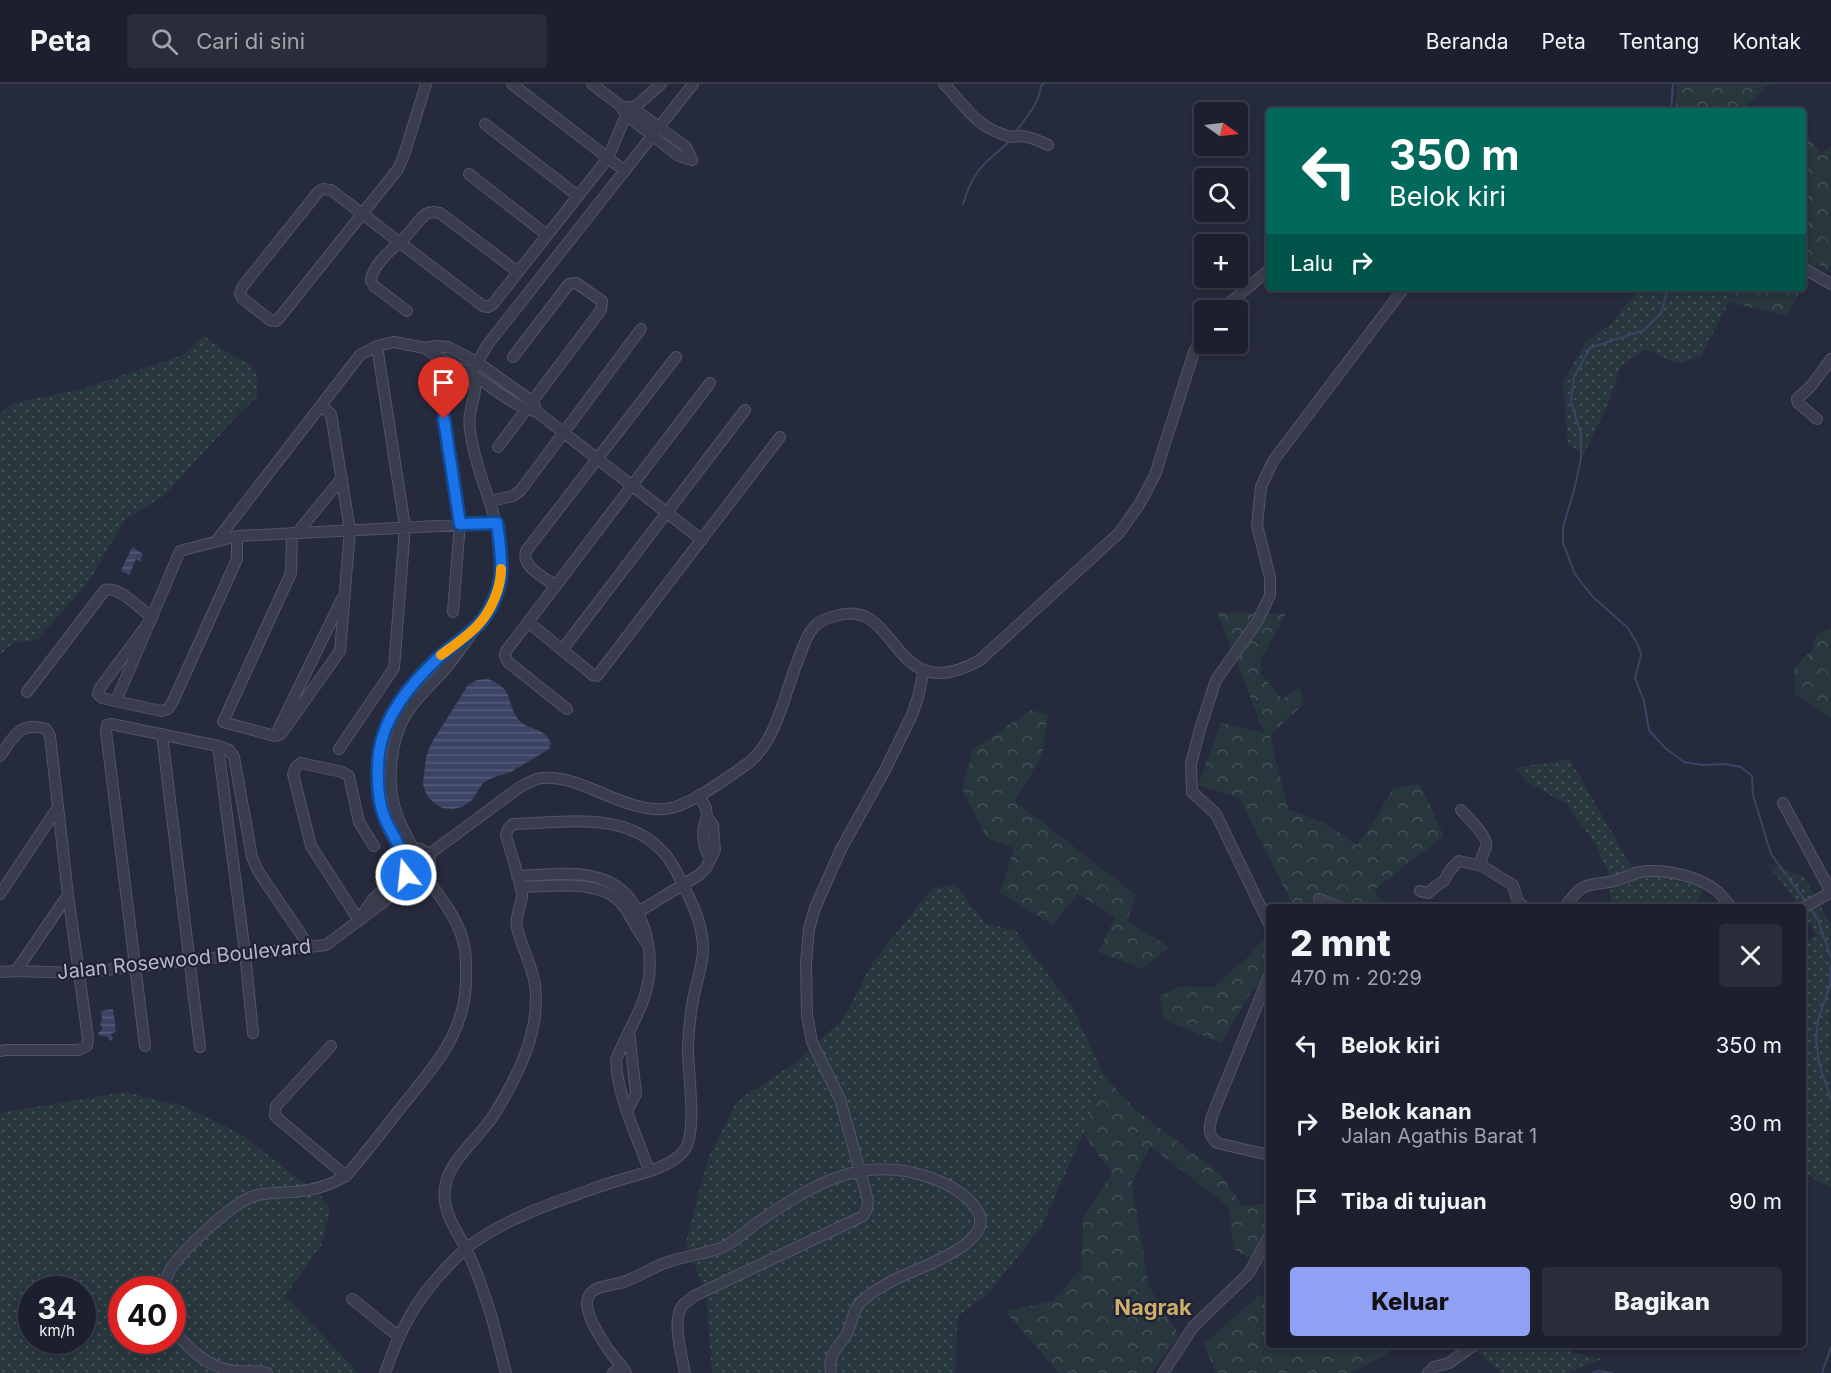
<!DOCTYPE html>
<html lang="id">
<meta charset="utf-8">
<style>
:root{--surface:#1c202e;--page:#292d3a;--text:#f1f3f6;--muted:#a0a3aa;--line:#3a3e4a;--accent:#90a0f2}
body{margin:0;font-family:Inter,sans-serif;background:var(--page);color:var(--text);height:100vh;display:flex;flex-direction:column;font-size:22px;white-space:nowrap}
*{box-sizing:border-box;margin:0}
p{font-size:20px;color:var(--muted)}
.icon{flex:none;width:33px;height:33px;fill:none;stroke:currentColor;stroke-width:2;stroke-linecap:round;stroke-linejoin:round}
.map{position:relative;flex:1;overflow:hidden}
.sheet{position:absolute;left:1266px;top:820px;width:540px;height:444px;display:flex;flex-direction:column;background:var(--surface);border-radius:6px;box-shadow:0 3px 9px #0003,0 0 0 2px var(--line)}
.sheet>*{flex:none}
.guide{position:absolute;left:1266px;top:24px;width:540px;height:183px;border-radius:6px;box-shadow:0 3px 9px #0003,0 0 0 2px var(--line);background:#00695c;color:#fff;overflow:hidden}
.needle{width:39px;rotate:104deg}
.tools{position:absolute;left:1194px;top:18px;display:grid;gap:12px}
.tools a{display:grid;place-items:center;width:54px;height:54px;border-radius:6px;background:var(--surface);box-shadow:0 3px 9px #0003,0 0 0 2px var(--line);font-size:30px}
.speed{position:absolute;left:18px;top:1192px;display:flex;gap:12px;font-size:30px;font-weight:700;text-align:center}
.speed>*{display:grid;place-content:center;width:78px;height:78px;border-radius:50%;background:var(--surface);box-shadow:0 3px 9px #0003,0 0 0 2px var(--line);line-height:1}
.speed small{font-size:15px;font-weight:400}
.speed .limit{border:9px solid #d22;background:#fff;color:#111}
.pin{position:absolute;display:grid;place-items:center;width:51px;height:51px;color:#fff;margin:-62px -26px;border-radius:50% 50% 50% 0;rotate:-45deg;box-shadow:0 0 6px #0007}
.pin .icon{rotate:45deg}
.me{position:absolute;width:66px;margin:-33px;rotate:344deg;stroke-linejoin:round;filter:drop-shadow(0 0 4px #0008)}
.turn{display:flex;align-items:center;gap:21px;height:126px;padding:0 24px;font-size:27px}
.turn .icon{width:78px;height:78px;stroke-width:2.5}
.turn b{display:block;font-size:42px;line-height:51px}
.then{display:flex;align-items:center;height:57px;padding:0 24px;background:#0003;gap:12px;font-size:22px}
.round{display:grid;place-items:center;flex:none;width:63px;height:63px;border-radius:6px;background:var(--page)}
.head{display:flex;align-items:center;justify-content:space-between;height:102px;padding:0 24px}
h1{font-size:36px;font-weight:800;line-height:45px}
.cta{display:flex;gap:12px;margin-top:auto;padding:12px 24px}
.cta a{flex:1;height:69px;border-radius:6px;background:var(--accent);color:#111;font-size:24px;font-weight:800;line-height:69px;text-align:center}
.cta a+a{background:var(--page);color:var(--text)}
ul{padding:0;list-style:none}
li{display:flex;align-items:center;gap:18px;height:78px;padding:0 24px}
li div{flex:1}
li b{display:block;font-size:22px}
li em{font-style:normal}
header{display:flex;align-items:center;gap:36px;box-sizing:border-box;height:84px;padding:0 30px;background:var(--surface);border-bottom:2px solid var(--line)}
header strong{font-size:28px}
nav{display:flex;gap:33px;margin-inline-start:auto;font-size:21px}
.search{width:420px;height:54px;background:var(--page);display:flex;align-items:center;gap:15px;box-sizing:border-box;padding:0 21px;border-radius:6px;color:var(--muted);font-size:22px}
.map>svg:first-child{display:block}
</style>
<header>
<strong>Peta</strong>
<div class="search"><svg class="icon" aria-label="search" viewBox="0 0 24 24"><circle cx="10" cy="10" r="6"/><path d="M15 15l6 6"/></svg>Cari di sini</div>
<nav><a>Beranda</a><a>Peta</a><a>Tentang</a><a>Kontak</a></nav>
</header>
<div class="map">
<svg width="1831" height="1289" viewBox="0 0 1831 1289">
<defs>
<pattern id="grass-dots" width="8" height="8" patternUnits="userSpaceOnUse" patternTransform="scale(1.5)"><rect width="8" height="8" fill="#28363e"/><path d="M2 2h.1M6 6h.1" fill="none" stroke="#455158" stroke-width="1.8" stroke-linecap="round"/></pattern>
<pattern id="forest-crowns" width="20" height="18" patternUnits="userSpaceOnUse" patternTransform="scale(1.5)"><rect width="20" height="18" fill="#28363e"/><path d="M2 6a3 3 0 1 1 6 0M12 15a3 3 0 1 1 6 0" fill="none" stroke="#455158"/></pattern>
<pattern id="water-rules" width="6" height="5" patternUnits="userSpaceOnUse" patternTransform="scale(1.5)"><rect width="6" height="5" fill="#3c4465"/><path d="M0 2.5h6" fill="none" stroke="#565d7a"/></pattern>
</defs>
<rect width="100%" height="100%" fill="#262a3d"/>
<path fill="url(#grass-dots)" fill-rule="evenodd" d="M1645 204H1732L1729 218 1701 272 1678 280 1645 265 1621 282 1608 321 1583 371 1568 360 1563 299 1586 257 1612 239 1636 208Z
M204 252 233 272 250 280 258 293 257 313 236 333 164 412 124 437 88 499 38 555 11 561 0 571V330L13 319 82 305 183 271Z
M1570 675 1631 782 1709 794 1696 820 1699 823H1611L1610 793 1594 758 1567 720 1527 698 1515 684Z
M1765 778 1804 793 1831 841V1104L1803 1088V858L1817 852 1803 831V824L1798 823 1791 810Z
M955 800 985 839 1016 847 1072 923 1105 993 1083 1050 1042 1142 989 1209 958 1232 955 1289H712L706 1209 686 1159 697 1114 709 1073 737 1017 793 980 843 935 873 878 932 805Z
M125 1008 183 1022 239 1049 319 1110 330 1126 322 1160 285 1212 359 1289H0V1029ZM32 1206H82V1257H32ZM122 1206H172V1257H122Z
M1471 1262H1568L1572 1268 1601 1275 1569 1289H1501Z"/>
<path fill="url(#forest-crowns)" d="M1677 0H1769L1742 27H1675Z
M1803 46 1821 69 1831 63V189L1817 179 1787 232 1729 218 1732 204H1803Z
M1217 528 1286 530 1260 577 1262 591 1282 615 1300 603 1304 620 1270 651 1288 725 1327 740 1357 761 1370 743 1393 704 1420 700 1444 752 1374 806 1387 823H1295L1293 822 1240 715 1198 701 1221 639 1264 649Z
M1831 544V635L1795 610 1794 583 1812 567 1816 550Z
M1031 626 1048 631 1042 672 1015 717 1136 811 1127 836 1169 863 1143 885 1098 868 1115 833 1078 810 1053 841 1000 809 1014 764 987 754 962 705 973 665Z
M1269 848V903L1253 904 1221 959 1164 936 1159 912 1181 902 1213 903 1248 873Z
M1105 993 1136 1026 1219 1089 1243 1122 1269 1119V1186L1233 1164 1229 1123 1150 1062 1132 1100 1149 1203 1179 1251 1152 1289H1059L1005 1227 1053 1217 1081 1185 1083 1135 1112 1089 1083 1050Z
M1259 1211 1269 1213V1262H1389L1388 1270 1351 1289H1216L1204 1260Z"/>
<path fill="url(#water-rules)" d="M132 463 143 470 140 477 136 475 129 491 121 487Z
M488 595C515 606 505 616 518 635 528 648 543 641 551 659L549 665 511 688 492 694 483 699 472 716 462 723 452 725 442 724 435 720 427 712 423 700 426 673 431 660 468 601 477 596Z
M113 925 116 947 111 950 113 954 111 957 106 952H100L98 949 103 945 100 940 102 936 101 927Z"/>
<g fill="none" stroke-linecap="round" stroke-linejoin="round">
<path stroke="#3c4465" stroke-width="2" d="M1671 27 1673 0
M1015 49C1025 34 1039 21 1041 2L1044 0
M963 120C967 108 971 96 979 86 988 74 1001 67 1010 56
M1668 204 1661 229 1644 246 1590 264 1574 293 1571 317 1581 351V375L1574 406 1563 444V459L1575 490 1592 512 1628 544 1638 561 1641 571 1635 594 1644 617 1649 646 1665 664 1684 678 1703 681 1725 680 1741 683 1752 692 1753 711 1771 770 1807 819
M1810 824 1818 836 1831 874
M1831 880 1830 901 1818 936 1816 956 1819 979 1831 1016
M1593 1289 1598 1287 1612 1289
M1822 1289 1831 1263"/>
<g stroke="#515565" stroke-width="12">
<path id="minor" d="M426 0 404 71 398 85 280 233 276 237 270 236 242 214 240 209 243 202 319 107 323 105 331 106 483 222 488 223 493 220 608 74 626 31 661 0
M512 0 625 87
M592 0 621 22 626 31 679 72 692 76
M944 0C966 22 975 43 1008 52 1014 54 1016 52 1021 52 1030 52 1041 58 1048 61
M627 23 633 24 686 63 692 76
M485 40 578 112
M469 90 547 151
M1803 184 1831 200
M1221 226 1269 186
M407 227 374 202 371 197C372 180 395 163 406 152 413 145 419 135 426 130 431 127 435 128 440 129L518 188
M425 264C439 276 457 281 473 291 494 304 514 323 537 328L702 456
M435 269 460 439 453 528
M1817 335 1798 319 1797 315 1811 302 1831 275
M498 363 601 226 602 217 576 199 569 200 513 273
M491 417 513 412 520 407 641 245
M297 449 342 394
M217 456 360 271 377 262 394 258 425 264 436 262 448 263 477 278 533 318 537 328
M556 502C544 493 521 483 526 467L676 273
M528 538 593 591 597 592 780 353
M562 566 745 326
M27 608 105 506C119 502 141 525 152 534L100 604 98 610 102 614 161 627 168 625 173 617 237 475V452
M116 617 180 467 237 452 497 439
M567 625 508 578 505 572 506 567 710 299
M279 644 342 515
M162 650 200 963
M275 652 281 650 340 567 350 446 331 330 321 322
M275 652 223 638 291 489 292 449
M218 662 245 869 253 949
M339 665 394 584 405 443 377 262
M0 672C13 654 20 636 46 645L50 652 68 811 88 954 87 962 79 966H5L0 967
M1783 719 1831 808
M1461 726C1468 734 1489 753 1486 763 1483 771 1480 774 1482 782L1513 801 1518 818 1526 824
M707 733C701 746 702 763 711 775
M400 779a15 15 0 1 1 30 0a15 15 0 1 1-30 0Z
M413 764C407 753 401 742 397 731 386 702 390 656 406 630 417 613 432 600 445 585 453 576 460 566 467 556 478 541 492 525 497 506 514 451 478 404 471 352 469 343 469 333 471 325 472 317 476 309 475 302 474 298 472 294 471 289L488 260 693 0
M402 771C396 759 388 747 384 734 380 722 380 709 379 697 375 631 417 592 464 553
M428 771 520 703C526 700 531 697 537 695 576 686 620 728 664 725 687 724 727 694 747 680 778 657 785 605 800 571 803 562 807 550 814 543 820 536 830 533 839 531 900 515 891 626 980 576L1119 449 1139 421 1155 391 1194 268 1204 250
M517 792C556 791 608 780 633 819 636 824 638 830 641 836 649 854 652 879 648 899 643 926 626 950 616 976 617 1012 637 1052 649 1086
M520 803C551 803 600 794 622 820 632 832 636 847 647 859
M1420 807 1428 809 1436 802 1444 797 1450 786 1459 777 1482 782
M0 810 58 723
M1319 815 1342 824
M1564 824C1585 796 1584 803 1614 797 1625 794 1635 788 1646 787 1669 786 1699 792 1717 807 1723 812 1726 819 1733 824
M1803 824 1831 808
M364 828 374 814 403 788
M630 833 699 791 706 784 715 766 713 741 707 733 706 724 699 711
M358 835 311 762 293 690 296 683 301 679 342 688 349 692 359 738 374 762
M1269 840 1216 730 1192 708 1191 680 1200 645 1216 596 1257 538 1270 511V493L1257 441 1261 403 1273 377 1404 204
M16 887 68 811
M0 888 16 887 79 889 326 861 381 820 410 793
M1269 892 1212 1032C1209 1044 1207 1049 1217 1059L1269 1071
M145 962 106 647 107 641 111 640 218 662 229 666 234 673 252 773 258 787 309 862
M331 962 276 1022 275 1032 346 1092
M627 1027 636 1010 629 947
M163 1206C165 1198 167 1191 171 1184 186 1163 228 1123 251 1113 264 1108 279 1109 293 1108 312 1107 329 1102 346 1092 366 1069 384 1045 403 1021 438 977 469 945 466 885 466 876 466 866 463 857 457 833 439 811 424 791
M352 1215 398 1252
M172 1244C187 1264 209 1284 234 1287 245 1288 256 1286 267 1289
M621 1281C610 1270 582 1230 588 1214 592 1201 612 1202 623 1198 639 1193 652 1183 668 1178 685 1172 704 1170 721 1164 735 1158 746 1147 758 1138 811 1102 859 1071 925 1092 944 1098 966 1108 977 1126 998 1158 919 1184 900 1193 887 1199 873 1207 862 1217 851 1226 853 1242 845 1253 835 1267 828 1271 831 1289
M385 1289C400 1245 416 1215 449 1181 454 1176 459 1170 465 1165 507 1132 564 1115 613 1098 635 1091 668 1085 683 1068 699 1050 687 986 688 961 689 946 690 931 693 916 696 900 702 884 703 867 703 843 695 824 684 803 678 791 673 778 663 768 625 726 564 739 513 740L508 745 506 751C510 768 520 793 522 809 523 820 514 832 517 844 522 864 532 881 535 901 541 946 518 992 495 1029 481 1053 448 1076 445 1104 442 1127 455 1144 465 1163 473 1178 479 1194 484 1210 494 1236 499 1263 506 1289
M613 1289 621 1281 626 1289
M685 1289C682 1272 671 1235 683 1221 686 1218 691 1215 694 1212L863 1132 867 1125 868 1116 840 1015 812 958 807 931 806 879 809 845 815 824 841 765 885 686 912 631 919 610 923 588
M1163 1289 1193 1243 1249 1189 1269 1152
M1428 1289 1434 1283 1449 1279 1473 1262"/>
</g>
<use href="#minor" stroke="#393d4d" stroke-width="10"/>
</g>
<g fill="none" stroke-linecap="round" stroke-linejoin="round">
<g stroke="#114b97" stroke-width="15">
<path id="route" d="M406 791 401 783C400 779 402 774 401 770 400 761 390 746 386 737 377 718 377 690 379 669 384 631 411 600 438 574 450 563 465 554 477 542 490 529 500 507 501 489 502 472 499 455 497 439L460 440 444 335"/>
</g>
<use href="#route" stroke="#1a73e8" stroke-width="10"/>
<path stroke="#f59e0b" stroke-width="10" d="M441 571C453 562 468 552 478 541 491 527 501 504 501 485"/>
</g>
<g text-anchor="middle" stroke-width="4.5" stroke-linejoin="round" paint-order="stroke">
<g font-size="20" fill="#b5b8c8" stroke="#1e2232">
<text transform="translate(184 875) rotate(-6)" y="7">Jalan Rosewood Boulevard</text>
</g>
<g font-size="22" font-weight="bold" fill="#cfad6a" stroke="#1e2232">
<text x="1153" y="1231">Nagrak</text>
</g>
</g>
</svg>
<div class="tools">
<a><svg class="needle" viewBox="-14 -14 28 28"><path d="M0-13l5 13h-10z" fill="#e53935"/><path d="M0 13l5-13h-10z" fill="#a0a3aa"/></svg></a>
<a><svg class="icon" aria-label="search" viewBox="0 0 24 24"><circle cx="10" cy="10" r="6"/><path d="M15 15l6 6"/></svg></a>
<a>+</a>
<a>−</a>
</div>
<div class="speed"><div>34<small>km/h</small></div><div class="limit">40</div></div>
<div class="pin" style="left:444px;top:335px;background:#d93025"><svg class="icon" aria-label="arrive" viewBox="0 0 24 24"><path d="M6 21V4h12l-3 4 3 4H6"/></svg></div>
<svg class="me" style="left:406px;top:791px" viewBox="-20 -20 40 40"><circle r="17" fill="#1a73e8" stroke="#fff" stroke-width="3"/><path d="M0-11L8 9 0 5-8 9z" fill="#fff"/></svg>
<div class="guide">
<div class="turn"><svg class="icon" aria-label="left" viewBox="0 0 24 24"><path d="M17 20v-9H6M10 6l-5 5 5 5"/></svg><div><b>350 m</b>Belok kiri</div></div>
<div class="then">Lalu<svg class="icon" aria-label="right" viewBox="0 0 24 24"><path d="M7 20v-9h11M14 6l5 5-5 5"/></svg></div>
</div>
<section class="sheet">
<div class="head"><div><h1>2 mnt</h1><p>470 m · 20:29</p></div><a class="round"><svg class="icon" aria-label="close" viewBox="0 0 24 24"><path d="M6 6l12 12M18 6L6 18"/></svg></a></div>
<ul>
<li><svg class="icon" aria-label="left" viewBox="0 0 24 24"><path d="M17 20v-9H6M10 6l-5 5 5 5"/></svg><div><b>Belok kiri</b></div><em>350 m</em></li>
<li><svg class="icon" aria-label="right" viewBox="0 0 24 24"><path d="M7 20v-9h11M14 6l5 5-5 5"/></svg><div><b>Belok kanan</b><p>Jalan Agathis Barat 1</p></div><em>30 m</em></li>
<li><svg class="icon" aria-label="arrive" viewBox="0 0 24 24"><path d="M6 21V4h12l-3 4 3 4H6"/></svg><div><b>Tiba di tujuan</b></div><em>90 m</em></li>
</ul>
<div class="cta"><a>Keluar</a><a>Bagikan</a></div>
</section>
</div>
